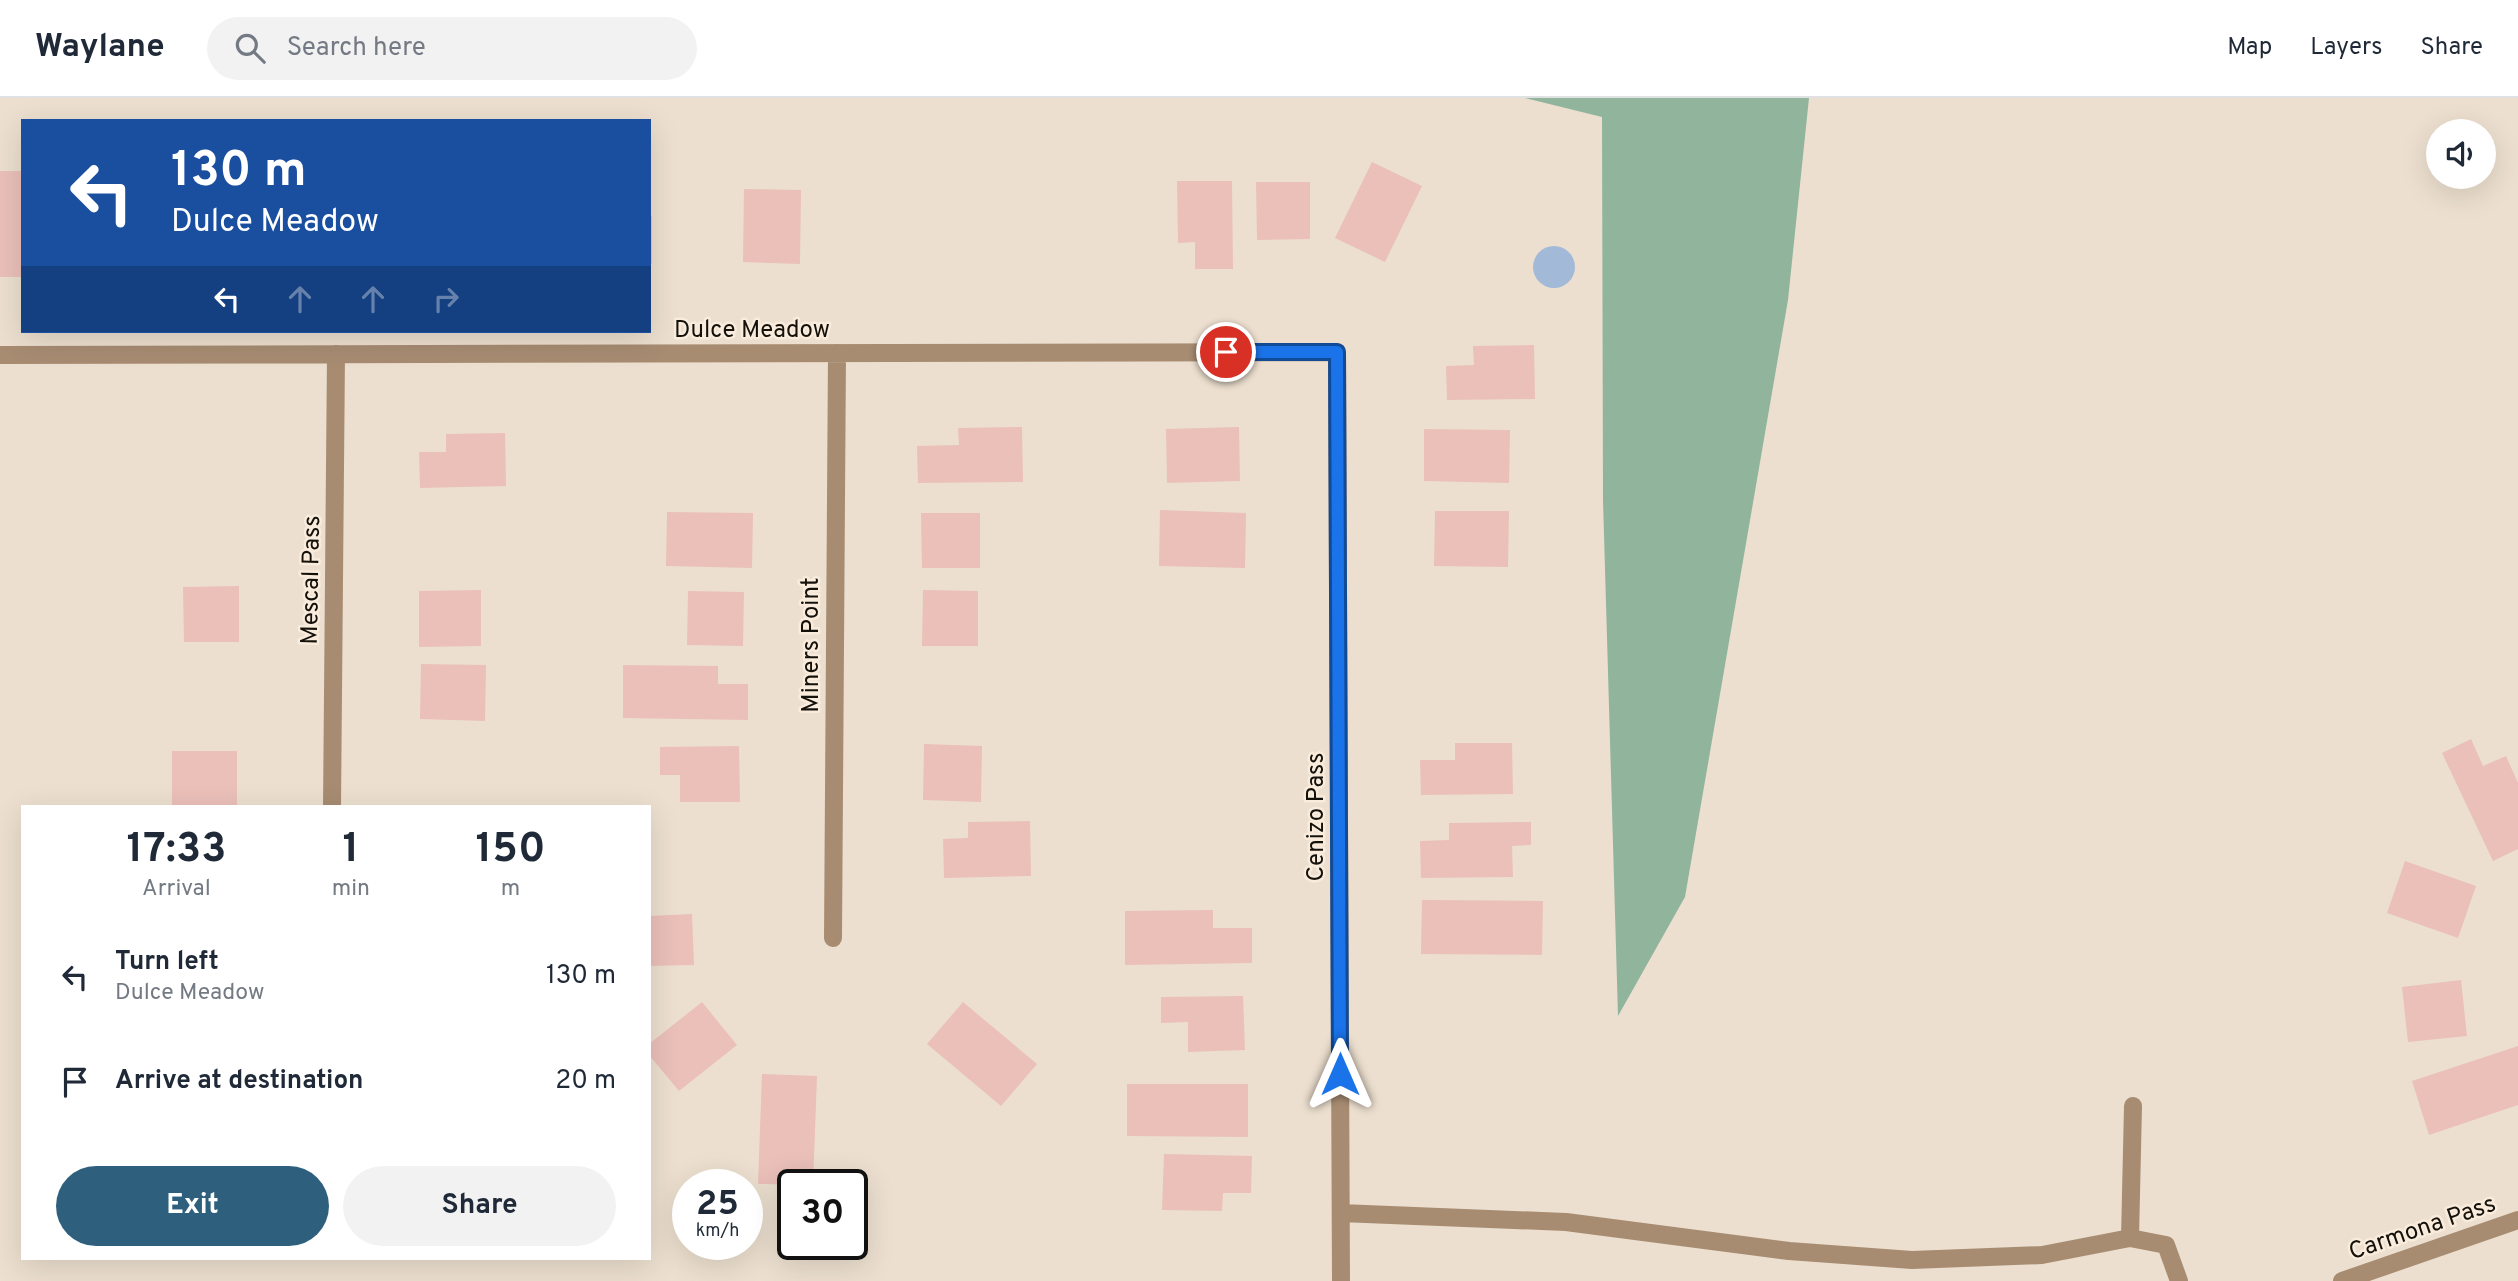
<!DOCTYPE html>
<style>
:root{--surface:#fff;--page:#f2f2f3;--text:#1f2937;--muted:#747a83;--line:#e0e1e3;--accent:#2e607d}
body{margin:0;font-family:Overpass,sans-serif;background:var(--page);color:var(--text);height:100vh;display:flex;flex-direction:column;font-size:26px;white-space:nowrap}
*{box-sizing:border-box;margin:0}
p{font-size:23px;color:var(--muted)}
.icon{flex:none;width:38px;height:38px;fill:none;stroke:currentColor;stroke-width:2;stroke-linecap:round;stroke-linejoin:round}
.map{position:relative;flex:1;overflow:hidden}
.side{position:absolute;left:21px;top:707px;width:630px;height:455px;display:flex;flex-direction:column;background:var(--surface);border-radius:0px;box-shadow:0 7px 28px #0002}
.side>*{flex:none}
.top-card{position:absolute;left:21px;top:21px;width:630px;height:214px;border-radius:0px;box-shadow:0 7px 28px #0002;background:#1a4fa0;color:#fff;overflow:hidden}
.controls{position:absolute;left:2426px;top:21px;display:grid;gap:14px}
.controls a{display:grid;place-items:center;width:70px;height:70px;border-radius:50%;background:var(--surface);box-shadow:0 7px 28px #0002;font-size:35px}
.speed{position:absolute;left:672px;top:1071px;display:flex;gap:14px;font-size:35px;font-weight:700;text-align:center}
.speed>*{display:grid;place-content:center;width:91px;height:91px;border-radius:50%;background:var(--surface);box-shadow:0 7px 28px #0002;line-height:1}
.speed small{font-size:18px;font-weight:400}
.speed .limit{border:4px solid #111;border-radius:10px;background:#fff;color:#111}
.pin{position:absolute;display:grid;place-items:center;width:60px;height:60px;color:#fff;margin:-30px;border:4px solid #fff;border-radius:50%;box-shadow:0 2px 7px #0007}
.me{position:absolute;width:77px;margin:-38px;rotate:0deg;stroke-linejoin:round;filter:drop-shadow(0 0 5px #0008)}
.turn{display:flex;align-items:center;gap:24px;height:147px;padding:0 35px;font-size:32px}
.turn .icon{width:91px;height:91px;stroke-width:2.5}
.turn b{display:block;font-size:49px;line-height:60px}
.lanes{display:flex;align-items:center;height:66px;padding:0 35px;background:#0003;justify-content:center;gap:35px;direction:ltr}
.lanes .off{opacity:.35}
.eta{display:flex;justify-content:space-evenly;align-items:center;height:119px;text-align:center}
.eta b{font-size:42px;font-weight:700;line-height:49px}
.action{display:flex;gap:14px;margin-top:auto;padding:14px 35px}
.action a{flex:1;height:80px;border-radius:42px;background:var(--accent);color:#fff;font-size:28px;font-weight:700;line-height:80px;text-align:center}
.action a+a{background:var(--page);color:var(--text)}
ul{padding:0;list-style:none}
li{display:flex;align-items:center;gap:21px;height:105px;padding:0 35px}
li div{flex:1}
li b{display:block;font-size:26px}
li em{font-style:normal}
header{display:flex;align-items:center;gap:42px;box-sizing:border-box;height:98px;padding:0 35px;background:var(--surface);border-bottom:2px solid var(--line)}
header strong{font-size:33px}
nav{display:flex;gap:38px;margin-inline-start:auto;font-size:24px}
.search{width:490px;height:63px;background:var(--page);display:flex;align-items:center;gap:18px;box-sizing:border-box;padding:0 24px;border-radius:38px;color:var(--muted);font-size:26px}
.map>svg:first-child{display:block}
</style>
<header>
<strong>Waylane</strong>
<div class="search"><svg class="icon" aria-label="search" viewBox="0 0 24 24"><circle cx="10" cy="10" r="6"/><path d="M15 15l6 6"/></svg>Search here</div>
<nav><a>Map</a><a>Layers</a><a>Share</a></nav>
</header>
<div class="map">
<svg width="2518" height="1183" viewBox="0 0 2518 1183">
<rect width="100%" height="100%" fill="#ecdfcf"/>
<path fill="#91b49d" d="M1525 0H1809L1788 202 1685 799 1618 918 1603 402 1602 19Z"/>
<path fill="#a2bad7" d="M1533 169a21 21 0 1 1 42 0a21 21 0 1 1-42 0Z"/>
<path fill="#eac0b9" d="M1372 64 1422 88 1385 164 1335 140Z
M0 73H23V179H0Z
M1177 83H1232L1233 171H1195V144L1178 145Z
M1256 84H1310V141L1257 142Z
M744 91 801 92 800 166 743 164Z
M649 118H652V166H649Z
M1534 247 1535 301 1447 302 1446 268 1474 267 1473 248Z
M1022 329 1023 384 918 385 917 348 959 347 958 330Z
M1239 329 1240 383 1167 385 1166 331Z
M1424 331 1510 332 1509 385 1424 383Z
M505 335 506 388 420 390 419 354H446V336Z
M1160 412 1246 415 1245 470 1159 468Z
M1435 413H1509L1508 469 1434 468Z
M667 414 753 415 752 470 666 468Z
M921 415H980V470H922Z
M239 488V544H184L183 489Z
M481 492V548L419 549V493Z
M923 492 978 493V548H922Z
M688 493 744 494 743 548 687 547Z
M421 566 486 567 485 623 420 621Z
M623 567 718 568V586H748V622L623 620Z
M2471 641 2483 668 2506 658 2518 685V751L2493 763 2442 655Z
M1455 645H1512L1513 696 1421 697 1420 662H1455Z
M924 646 982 648 981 704 923 702Z
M739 648 740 704H680V677H660V649Z
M172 653H237V709L172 708Z
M1030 723 1031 778 944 780 943 741 968 740V724Z
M1531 724V747L1512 748 1513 779 1421 780 1420 743 1449 742V725Z
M2405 763 2476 788 2458 840 2387 815Z
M1422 802 1543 803 1542 857 1421 856Z
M1213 812V830H1252V865L1125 867V813Z
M692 816 694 867 649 868V818Z
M2461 882 2467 938 2408 944 2402 889Z
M1243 898 1245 952 1188 954V924L1161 925V899Z
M702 904 737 947 679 993 649 957V946Z
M963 904 1037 966 1001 1008 927 946Z
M2518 948V1007L2429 1037 2412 983Z
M762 976 817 978 813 1087 758 1086Z
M1127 986H1248V1039L1127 1038Z
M1164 1056 1252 1058 1251 1095H1223L1222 1113 1162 1112Z"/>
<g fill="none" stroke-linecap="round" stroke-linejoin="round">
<path stroke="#a78c72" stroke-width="18" d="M0 257 1337 254 1341 1183
M332 709 336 256
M833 840 837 255
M1341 1115 1566 1124 1789 1153 1912 1162 2042 1157 2130 1140 2166 1147 2179 1183
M2130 1140 2133 1008
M2342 1183 2518 1122"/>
</g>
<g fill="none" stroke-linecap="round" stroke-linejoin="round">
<g stroke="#114b97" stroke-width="18">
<path id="route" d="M1226 254H1337L1340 976"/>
</g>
<use href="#route" stroke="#1a73e8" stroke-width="12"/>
</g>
<g text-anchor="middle" stroke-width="5" stroke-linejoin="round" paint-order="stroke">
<g font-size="24" fill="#14100a" stroke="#f9ecdc">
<text x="752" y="239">Dulce Meadow</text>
<text transform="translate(310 482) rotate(-89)" y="8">Mescal Pass</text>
<text transform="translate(810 547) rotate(-90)" y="8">Miners Point</text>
<text transform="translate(1315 719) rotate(-90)" y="8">Cenizo Pass</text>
<text transform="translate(2422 1129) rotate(-19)" y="8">Carmona Pass</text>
</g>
</g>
</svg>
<div class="controls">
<a><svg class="icon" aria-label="sound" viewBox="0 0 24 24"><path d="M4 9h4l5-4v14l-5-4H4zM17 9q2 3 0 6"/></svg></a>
</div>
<div class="speed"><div>25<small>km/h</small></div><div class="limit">30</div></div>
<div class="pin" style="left:1226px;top:254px;background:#d93025"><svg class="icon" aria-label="arrive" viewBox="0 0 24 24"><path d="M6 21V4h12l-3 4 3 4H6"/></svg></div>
<svg class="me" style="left:1340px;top:976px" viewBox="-20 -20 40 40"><path d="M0-17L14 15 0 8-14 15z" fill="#1a73e8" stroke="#fff" stroke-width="4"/></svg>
<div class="top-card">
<div class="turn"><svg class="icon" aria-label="left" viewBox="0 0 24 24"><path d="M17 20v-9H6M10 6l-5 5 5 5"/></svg><div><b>130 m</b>Dulce Meadow</div></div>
<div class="lanes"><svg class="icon" aria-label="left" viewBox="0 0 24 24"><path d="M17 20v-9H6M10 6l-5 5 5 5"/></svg><svg class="icon off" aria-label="ahead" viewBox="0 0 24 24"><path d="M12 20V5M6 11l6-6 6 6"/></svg><svg class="icon off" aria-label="ahead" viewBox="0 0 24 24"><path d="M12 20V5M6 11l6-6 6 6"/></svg><svg class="icon off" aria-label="right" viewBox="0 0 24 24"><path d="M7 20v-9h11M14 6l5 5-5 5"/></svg></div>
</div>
<section class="side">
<div class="eta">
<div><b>17:33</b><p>Arrival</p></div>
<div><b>1</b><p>min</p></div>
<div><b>150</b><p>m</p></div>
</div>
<ul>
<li><svg class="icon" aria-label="left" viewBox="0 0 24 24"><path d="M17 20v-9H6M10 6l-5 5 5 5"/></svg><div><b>Turn left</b><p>Dulce Meadow</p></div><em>130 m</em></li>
<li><svg class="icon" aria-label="arrive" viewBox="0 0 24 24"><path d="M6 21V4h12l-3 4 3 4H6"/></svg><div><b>Arrive at destination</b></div><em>20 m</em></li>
</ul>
<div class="action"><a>Exit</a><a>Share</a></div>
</section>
</div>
